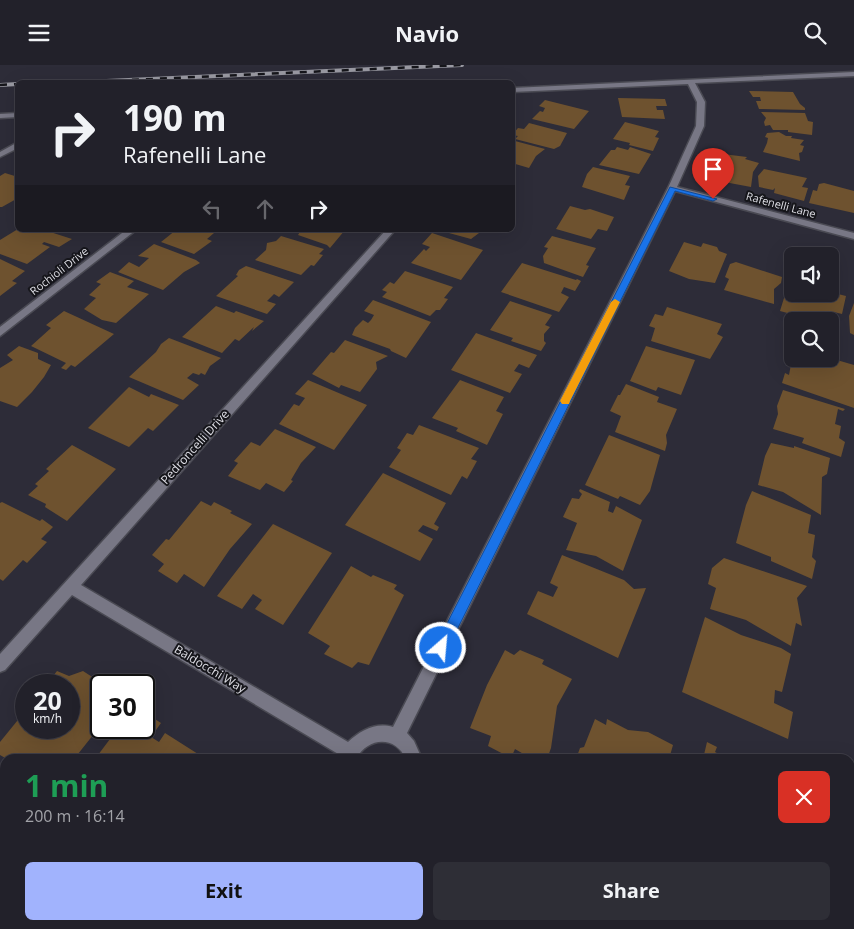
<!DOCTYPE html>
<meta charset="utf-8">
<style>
:root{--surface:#22212a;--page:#2e2e36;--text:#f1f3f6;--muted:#a2a3a8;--line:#3f3e47;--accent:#a1b3fd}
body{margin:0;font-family:"Open Sans",sans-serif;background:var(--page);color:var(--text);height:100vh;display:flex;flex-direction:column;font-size:19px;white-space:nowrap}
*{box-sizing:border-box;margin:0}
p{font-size:16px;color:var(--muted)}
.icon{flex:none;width:28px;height:28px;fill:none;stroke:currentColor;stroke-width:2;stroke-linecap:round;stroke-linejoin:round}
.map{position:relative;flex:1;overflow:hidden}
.drawer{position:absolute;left:0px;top:689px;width:855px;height:176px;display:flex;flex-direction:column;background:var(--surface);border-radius:15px 15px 0 0;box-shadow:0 5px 20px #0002,0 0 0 1px var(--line)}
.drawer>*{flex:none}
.guide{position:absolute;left:15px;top:15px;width:500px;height:152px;border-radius:8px;box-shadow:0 5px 20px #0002,0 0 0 1px var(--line);background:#22212a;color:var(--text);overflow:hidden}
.controls{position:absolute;left:784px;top:182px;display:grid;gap:10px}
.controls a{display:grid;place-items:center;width:55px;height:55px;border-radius:8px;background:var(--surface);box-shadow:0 5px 20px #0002,0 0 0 1px var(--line);font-size:25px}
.speed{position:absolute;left:15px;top:609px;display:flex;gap:10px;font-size:25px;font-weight:700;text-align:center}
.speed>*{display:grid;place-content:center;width:65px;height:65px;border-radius:50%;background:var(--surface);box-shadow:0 5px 20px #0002,0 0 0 1px var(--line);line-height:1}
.speed small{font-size:12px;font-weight:400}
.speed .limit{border:2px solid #111;border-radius:8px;background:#fff;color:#111}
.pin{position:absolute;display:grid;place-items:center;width:42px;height:42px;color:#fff;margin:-51px -21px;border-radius:50% 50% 50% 0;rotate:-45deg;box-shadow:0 0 5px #0007}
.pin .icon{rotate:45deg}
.me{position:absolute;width:55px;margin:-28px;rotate:27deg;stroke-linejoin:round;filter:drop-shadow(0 0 4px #0008)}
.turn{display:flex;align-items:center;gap:18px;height:105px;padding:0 25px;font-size:22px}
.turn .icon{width:65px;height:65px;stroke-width:2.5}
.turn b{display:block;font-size:35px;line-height:42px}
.lanes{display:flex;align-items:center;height:48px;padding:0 25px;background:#0003;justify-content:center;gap:25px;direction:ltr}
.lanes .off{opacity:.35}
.round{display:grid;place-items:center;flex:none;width:52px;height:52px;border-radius:8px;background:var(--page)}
.head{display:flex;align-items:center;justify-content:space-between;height:85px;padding:0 25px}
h1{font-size:30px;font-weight:700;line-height:38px;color:#1e9e55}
.button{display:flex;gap:10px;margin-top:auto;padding:10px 25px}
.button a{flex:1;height:58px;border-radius:8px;background:var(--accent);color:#111;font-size:20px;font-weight:700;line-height:58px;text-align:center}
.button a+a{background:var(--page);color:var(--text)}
header{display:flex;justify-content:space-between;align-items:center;height:65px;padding:0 25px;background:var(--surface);font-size:22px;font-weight:700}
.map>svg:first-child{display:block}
</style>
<header><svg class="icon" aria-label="menu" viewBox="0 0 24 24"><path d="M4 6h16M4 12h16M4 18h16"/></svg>Navio<svg class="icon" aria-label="search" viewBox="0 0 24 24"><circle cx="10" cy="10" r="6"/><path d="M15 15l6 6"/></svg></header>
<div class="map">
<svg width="854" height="864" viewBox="0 0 854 864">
<rect width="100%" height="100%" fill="#2d2c38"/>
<path fill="#6e522f" d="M749 26 793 27 800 39 805 43V45L759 44 756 36H761L760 32H753Z
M618 33 665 34 667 41H656L657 45H663L665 54 622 52Z
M545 35 589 46 574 64 532 54 540 46 543 47 545 43 539 41Z
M761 47 805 48 808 56 813 57 812 70 788 67V65H773L770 60 765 61 764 57 766 53Z
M625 57 659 66 655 72 659 73 653 86 629 80 630 78 613 74Z
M529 58 567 68 560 81 554 84 515 74 518 71 512 70 518 63 524 64Z
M779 67 786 71H792L791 73 804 75 800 80 804 81 802 87 799 88 800 96 763 87 767 78 768 73 765 72 767 68Z
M515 76 545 84 536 91 529 103 512 98V79Z
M617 82 628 85 630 82 651 89 639 109 599 100 611 85H615Z
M723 89 747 92 745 94 759 98 753 107 751 122 719 116 720 113 709 110Z
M593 102 630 111 625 120 630 121 624 135 582 122 587 109Z
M764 104 807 113 802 122 808 123 804 136 774 128 775 123 773 125 759 122 758 111Z
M5 108 18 112V133L2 142H0V111Z
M824 118 854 126V148L809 138 813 125 817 126 819 119Z
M570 141 585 145 590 144 614 152 607 166 598 164 591 174 556 164Z
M18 164 44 165 72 174 59 182 44 177 42 179 50 182 27 199 0 189V175Z
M176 165H214L211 167 214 168 207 174 212 176 194 189 161 177Z
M301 165H345L330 183 327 180 298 170Z
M438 165H483L471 174Z
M432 168 483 185 461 215 411 198 424 184 426 186 430 182 422 179Z
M281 171 324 184 319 189 323 190 314 201 311 200 301 210 255 195 266 185 267 178 276 176Z
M552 171 596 183 586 200 589 201 583 212 544 198 543 191 548 183 544 182Z
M684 177 701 182 703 178 717 182 719 186 727 189 715 218 689 214 669 206Z
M154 179 196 195 200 198 184 207 163 225 118 207 129 197 139 202 149 193 138 191Z
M0 194 25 206 12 216 17 218 0 231Z
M736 197 782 212 781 218 774 224V239L724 225 729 214 725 212 730 199Z
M522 198 576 215 577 214 581 216 575 226 564 222 561 228 569 232 559 247 501 227Z
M246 201 294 217 279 232 274 229 267 236 276 239 267 249 216 231 238 211 236 210 239 205Z
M405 206 453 222 444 233 448 234 440 245H436L430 251 382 232 387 227 382 225 390 217 394 219Z
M110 207 134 216 127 222 149 229 116 258 102 255 84 244 96 233 89 230 101 219 96 217Z
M788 220 792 222V229L830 227 846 231 842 249 834 247 831 261 830 256H817L780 246Z
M373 235 431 257 406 293 391 286 390 284 352 270 355 263 363 255 368 258 371 255 374 250 364 246Z
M510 236 552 250 545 260 550 262 544 269V276L546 278 541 286 511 276 513 273 490 265Z
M854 238V270L850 268 849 251Z
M216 241 234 248 236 246 264 256 252 266 254 262 239 276 235 274 222 288 182 272Z
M667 242 722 259 717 269 723 272 710 294 651 276 655 263 649 261 655 249 663 251Z
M64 246 114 269 75 302 71 300 66 305 61 303 66 298 31 281 51 263 46 260Z
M476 268 537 290 529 303 519 299 514 306 522 309 510 328 451 305Z
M169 273 221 293 210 301 205 310 201 308 199 310 193 308 187 313 199 320 183 335 129 312 156 287 161 279Z
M345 275 388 291 376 297 377 304 360 327 341 320 339 323 312 309 331 287 334 288Z
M19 281 38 288V294L51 300 44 312 32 327 17 342 0 336V303L13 295 7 290Z
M646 281 695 295 681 330 658 322 656 326 630 316Z
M830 293 854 300V343L782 318 785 308 789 310 792 294Z
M308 315 367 340 334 385 279 359 294 339 299 341 305 333 295 329Z
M460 315 504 332 496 346 503 349 487 380 456 366 458 363 432 353Z
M626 319 659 332 657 337 677 344 666 370 667 378 665 386 615 367 621 351 610 346 618 330H620Z
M129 322 149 332 151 329 179 340 153 366 148 363 129 382 88 363Z
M783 325 845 344 843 346 838 344 835 359 841 361 839 373 845 377 841 392 802 378 804 373 773 364 778 349 777 341Z
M419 360 479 383 471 394 477 396 467 414 462 411 451 430 389 402 401 385 397 383 407 368 413 370Z
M275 364 316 382 301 398 291 415 293 416 284 427 266 418 260 425 228 411 238 398 234 396 251 377 260 381Z
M609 370 660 390 650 426 640 440 620 431 618 434 585 420Z
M771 378 794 383V381L830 393 827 409 822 412 821 450 783 427 758 420 765 391Z
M72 380 116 404 67 456 45 442 46 439 28 430 38 421 35 419 49 406 46 404Z
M383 408 446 438 434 459 439 462 437 466 423 460 418 466 433 474 420 496 345 460Z
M580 424 610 437 608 446 613 448 616 441 642 455 623 506 596 491 566 485 577 458 563 452 572 433 579 434 582 429 579 426Z
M752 426 811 450 808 468 815 470 812 492 816 496 812 514 771 496V492L736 478 746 440Z
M201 436 211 441 214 437 232 446 230 448 252 459 230 484 204 522 184 509 177 518 158 506 164 499 152 490 166 474 169 475Z
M2 437 40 456 42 454 53 462 41 474 47 477 27 498 23 495 3 516 0 514V438Z
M273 459 332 488 283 560 255 544 262 535 253 529 242 544 217 531Z
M562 490 624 515 634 524 646 523 618 593 527 549 538 526 553 532 558 522 550 518Z
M724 493 807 521 797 533 802 561 796 558 791 581 746 555 710 544 716 523 708 519 712 503Z
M351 501 371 512 373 510 397 520 394 524 404 530 369 600 358 597 352 603 324 589 330 581 308 568Z
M705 552 741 570 781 583 791 589 782 627 775 625 774 638 793 647 788 674 682 627Z
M505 585 514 590 520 585 544 595 542 599 572 614 557 641 551 683 547 694H532L515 684 511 693 488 681 491 671 470 663 487 620Z
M57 606 69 611 83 606 100 617 95 624 101 629V660L74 694H7L0 690V677L26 645V662H69V620H46Z
M144 647 161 658 151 672 159 677 165 668 198 689 195 694H95L119 662H144Z
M595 654 606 660 607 654 628 665 648 667 673 680 669 694H576L580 683 584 682Z
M707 677 717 682 715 687 728 694H703Z
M0 770 5 774V835L0 842Z
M385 860H436L440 864H383Z"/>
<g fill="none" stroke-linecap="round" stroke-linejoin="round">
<g stroke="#4a4a53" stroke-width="3">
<path id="minor" d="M854 7V11L695 18 705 37 704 61 677 122 854 168V174L675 126 407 668 414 676 422 694H406C395 670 368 672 356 694H339L340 690 72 530 5 605 0 607V589L386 165H395L81 520 348 677C361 665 376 657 393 662L668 123 696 61 697 37 688 19 512 27V23Z
M18 48V52L0 53V49Z
M18 77V83L0 92V87Z
M126 165H136L0 271V262Z
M854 714V768L850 770V715Z
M293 860H312L311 864H292Z
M644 860H668L669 864H645Z
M831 860H849V864H831Z"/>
</g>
<use href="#minor" fill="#787785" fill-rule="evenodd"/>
<g stroke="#9999a2" stroke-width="4">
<path id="rail" d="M62 18 462 0
M0 20 18 19"/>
</g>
<use href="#rail" stroke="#16161b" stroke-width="2.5" stroke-dasharray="7" stroke-linecap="butt"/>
</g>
<path fill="#1a73e8" stroke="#114b97" d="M670 122 717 134 713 136 675 126 446 587 441 589 437 587 435 583 437 578Z"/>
<path fill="#f59e0b" d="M615 234 620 237 570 336 569 339H562L560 336 611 237Z"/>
<g text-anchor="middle" stroke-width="4" stroke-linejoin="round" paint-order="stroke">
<g font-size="11" fill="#dfdfe6" stroke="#16161b">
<text transform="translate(781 140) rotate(15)" y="4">Rafenelli Lane</text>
<text transform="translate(59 206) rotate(-38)" y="4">Rochioli Drive</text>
</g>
<g font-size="12" fill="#dfdfe6" stroke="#16161b">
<text transform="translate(195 382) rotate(-48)" y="4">Pedroncelli Drive</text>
<text transform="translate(210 604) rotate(31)" y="4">Baldocchi Way</text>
</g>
</g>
</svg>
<div class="controls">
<a><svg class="icon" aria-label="sound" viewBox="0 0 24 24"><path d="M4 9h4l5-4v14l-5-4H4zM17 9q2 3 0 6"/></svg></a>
<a><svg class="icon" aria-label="search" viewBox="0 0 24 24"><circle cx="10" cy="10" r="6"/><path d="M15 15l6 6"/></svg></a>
</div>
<div class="speed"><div>20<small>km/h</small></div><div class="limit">30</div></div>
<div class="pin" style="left:713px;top:134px;background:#d93025"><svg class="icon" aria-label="arrive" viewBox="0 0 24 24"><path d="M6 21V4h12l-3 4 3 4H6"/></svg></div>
<svg class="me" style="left:441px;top:583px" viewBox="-20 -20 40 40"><circle r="17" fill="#1a73e8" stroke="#fff" stroke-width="3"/><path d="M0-11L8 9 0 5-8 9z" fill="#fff"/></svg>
<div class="guide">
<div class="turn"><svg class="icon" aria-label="right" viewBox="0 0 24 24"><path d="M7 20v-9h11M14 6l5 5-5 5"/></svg><div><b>190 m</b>Rafenelli Lane</div></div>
<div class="lanes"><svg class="icon off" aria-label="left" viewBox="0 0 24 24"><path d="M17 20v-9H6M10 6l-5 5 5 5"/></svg><svg class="icon off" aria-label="ahead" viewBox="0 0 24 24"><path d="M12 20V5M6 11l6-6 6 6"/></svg><svg class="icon" aria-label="right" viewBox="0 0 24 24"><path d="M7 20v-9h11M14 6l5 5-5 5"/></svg></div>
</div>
<section class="drawer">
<div class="head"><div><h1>1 min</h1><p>200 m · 16:14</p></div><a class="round" style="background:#d93025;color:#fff"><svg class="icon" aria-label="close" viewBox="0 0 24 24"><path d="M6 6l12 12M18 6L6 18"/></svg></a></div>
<div class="button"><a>Exit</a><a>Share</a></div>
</section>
</div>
